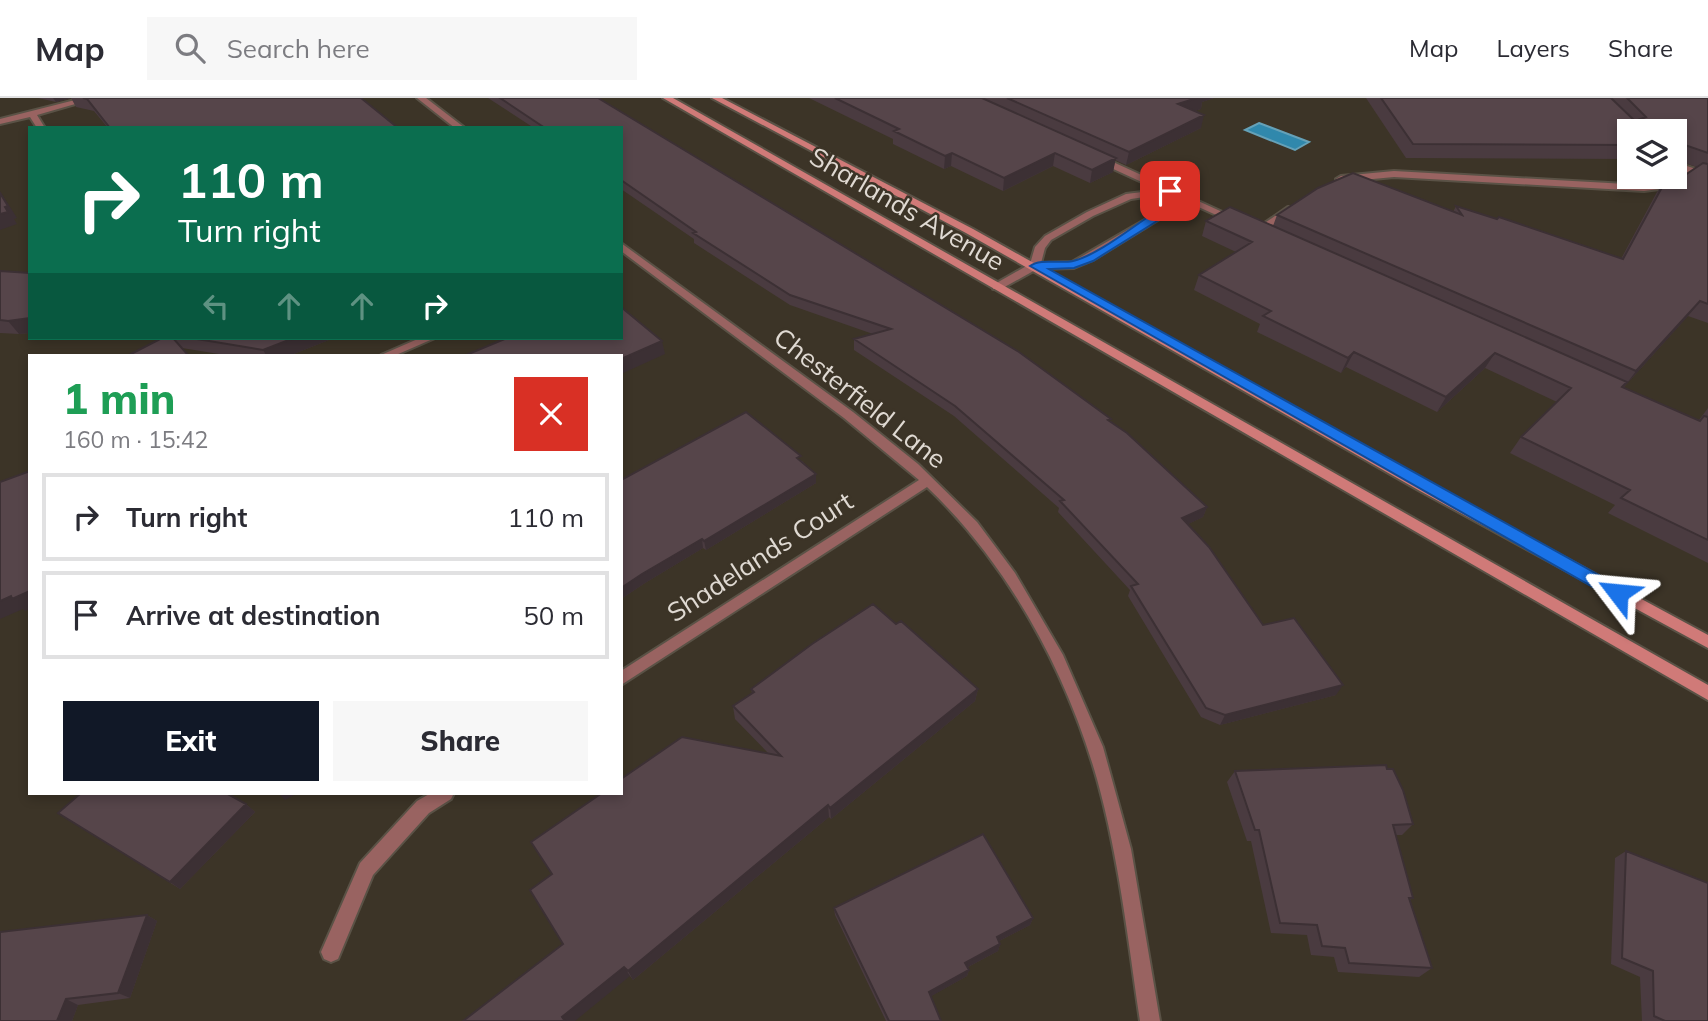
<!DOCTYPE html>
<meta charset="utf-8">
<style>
:root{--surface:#fff;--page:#f7f7f7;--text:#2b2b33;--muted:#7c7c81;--line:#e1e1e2;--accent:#111827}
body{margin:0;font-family:Mulish,sans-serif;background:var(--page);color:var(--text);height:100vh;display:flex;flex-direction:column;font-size:26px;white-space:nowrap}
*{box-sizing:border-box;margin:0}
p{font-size:23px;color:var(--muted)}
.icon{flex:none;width:38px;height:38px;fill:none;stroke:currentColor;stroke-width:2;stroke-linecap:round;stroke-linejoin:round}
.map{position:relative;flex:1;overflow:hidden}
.panel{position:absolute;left:28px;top:256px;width:595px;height:441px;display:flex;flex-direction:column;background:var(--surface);border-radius:0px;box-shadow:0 4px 10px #0003}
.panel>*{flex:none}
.banner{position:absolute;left:28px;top:28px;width:595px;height:214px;border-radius:0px;box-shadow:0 4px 10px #0003;background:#0b6e4f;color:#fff;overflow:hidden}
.fabs{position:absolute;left:1617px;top:21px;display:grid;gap:14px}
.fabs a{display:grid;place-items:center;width:70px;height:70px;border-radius:0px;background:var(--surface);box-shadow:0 4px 10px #0003;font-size:35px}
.pin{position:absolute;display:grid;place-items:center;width:60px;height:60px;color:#fff;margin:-30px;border-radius:14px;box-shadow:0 4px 10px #0006}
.me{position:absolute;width:77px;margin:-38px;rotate:299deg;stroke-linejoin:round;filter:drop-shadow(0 0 5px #0008)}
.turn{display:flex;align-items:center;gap:24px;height:147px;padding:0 35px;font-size:32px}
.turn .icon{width:91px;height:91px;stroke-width:2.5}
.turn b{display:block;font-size:49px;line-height:60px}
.lanes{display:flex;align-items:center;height:66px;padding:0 35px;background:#0003;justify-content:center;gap:35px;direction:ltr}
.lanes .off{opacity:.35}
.round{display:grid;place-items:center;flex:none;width:74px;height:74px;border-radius:0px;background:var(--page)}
.summary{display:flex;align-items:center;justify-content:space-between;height:119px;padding:0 35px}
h1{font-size:42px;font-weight:800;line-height:52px;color:#1e9e55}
.cta{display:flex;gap:14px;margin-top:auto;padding:14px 35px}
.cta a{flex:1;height:80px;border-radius:0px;background:var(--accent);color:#fff;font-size:28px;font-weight:800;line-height:80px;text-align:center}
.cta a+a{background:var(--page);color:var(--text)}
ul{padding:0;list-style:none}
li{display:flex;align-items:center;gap:21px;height:88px;margin:0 14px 10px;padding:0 21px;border:4px solid var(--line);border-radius:0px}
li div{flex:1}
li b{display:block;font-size:26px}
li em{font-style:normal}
header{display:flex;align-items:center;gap:42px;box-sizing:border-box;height:98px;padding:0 35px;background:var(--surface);border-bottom:2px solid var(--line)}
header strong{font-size:33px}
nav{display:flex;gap:38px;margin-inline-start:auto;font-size:24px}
.search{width:490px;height:63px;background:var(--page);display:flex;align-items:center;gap:18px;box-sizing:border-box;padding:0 24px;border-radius:0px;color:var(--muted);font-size:26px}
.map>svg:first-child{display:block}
</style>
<header>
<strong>Map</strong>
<div class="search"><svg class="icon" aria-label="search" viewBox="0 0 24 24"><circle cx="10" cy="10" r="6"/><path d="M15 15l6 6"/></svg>Search here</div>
<nav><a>Map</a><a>Layers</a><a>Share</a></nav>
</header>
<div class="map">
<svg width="1708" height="923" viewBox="0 0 1708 923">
<rect width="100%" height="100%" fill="#3c3427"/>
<path fill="#3088ac" stroke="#65a1b8" stroke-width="2" d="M1259 25 1309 44 1295 52 1245 32Z"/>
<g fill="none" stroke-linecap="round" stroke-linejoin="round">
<g stroke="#5a5246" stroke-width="4">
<path id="lane" d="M1096 59H1102L1242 123 1234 125 1174 98 1172 109 1161 120 1093 162 1074 170 1037 171 1001 191H993V187L1030 166 1035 149 1045 138 1087 114 1126 96 1159 92 1096 63ZM1165 96 1162 108 1155 116 1072 164 1041 165 1045 150 1051 142 1093 118 1131 101Z
M1675 64 1708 75V81L1693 76 1674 89 1644 93 1394 79 1341 84 1336 81 1341 78 1394 73 1644 87 1669 85 1685 73 1675 70Z
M1288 109 1296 111 1262 135H1256V131Z"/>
</g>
<g stroke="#5a5246" stroke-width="4">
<path id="street" d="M83 0H96L37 17 45 30H37L30 19 0 26V21Z
M417 0H426L465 30H455Z
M621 145 853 314 918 366 977 424 1015 475 1063 557 1103 649 1131 751 1160 923H1140C1128 842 1119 760 1097 681 1066 573 1009 467 927 389L621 587V573L919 382 844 320 621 153Z
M420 240H435L396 257H381Z
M431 695H454L451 701 429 715 373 777 338 861 331 864 324 861 321 854 360 765 417 703Z"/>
</g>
<g stroke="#5a5246" stroke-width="4">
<path id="secondary" d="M663 0H673L1708 587V602Z
M712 0H722L973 131 1429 386 1708 537V550L1420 393 966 135Z"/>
</g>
<use href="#lane" fill="#996361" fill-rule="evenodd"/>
<use href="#street" fill="#996361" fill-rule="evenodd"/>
<use href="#secondary" fill="#d07a78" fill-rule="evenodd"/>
</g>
<path fill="#4a3b40" d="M38 0H361L398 30H108L94 13 76 9 71 0 56 4Z
M488 0H598L1111 324 1207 409 1203 419 1188 426 1263 527 1336 597 1220 627 1201 619 1128 498 1130 492 1058 414 1059 410 954 318 854 252V241L873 236 790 207 694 145V141L621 91V30H534Z
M809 0H1214L1202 4 1201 11 1194 13 1201 30 1126 67 1115 62 1113 74 1090 85 1053 68 1003 93 951 68 944 71 893 46V41Z
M1366 0H1708V225L1688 218 1624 289H1623L1699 322 1708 310V465L1608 415 1615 407 1510 355 1521 339 1557 304 1485 270 1437 314 1346 269 1341 275 1257 234 1260 226 1194 192 1199 177 1236 154 1202 138 1206 123 1273 128 1277 117 1453 114 1456 108 1621 161 1657 94 1667 80 1685 77 1697 69 1675 62V33H1629V61L1406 60Z
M0 173 30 175V235L19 236 0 235Z
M162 240H334L291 257H225L182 250Z
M802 363 816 376V385L706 452 703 450 645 485 621 501V382Z
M896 526 978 591 975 603 831 721 829 719 633 882 630 878 563 846 552 776 531 744 769 656 735 621 733 608 752 595 751 591Z
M1235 673 1413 726 1402 737H1396L1413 800 1410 802 1432 870 1419 879 1338 874 1334 859 1311 857 1307 837 1271 835 1251 743H1247L1227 684Z
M246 706 255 714 180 791 58 715Z
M1626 753 1708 923H1642L1640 879 1611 866 1615 760Z
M834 810 1033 820 1030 827 999 843 1000 846 998 853 968 869 969 872 967 878 931 898 941 923H886L835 817Z
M147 817 157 823 130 900 78 907 72 923H0Z"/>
<path fill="#3c3034" d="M53 0H71L56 4Z
M1196 0H1214L1202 4 1201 11 1175 19 1178 6Z
M1204 17 1201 30 1126 67 1129 54Z
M952 55 951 68 944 71 945 58Z
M1055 55 1053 68 1003 93 1004 80Z
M1116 60 1113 74 1090 85 1092 72Z
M0 93 17 120 14 121 17 126 0 132V116L5 109Z
M1700 203 1688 218 1624 289 1636 273Z
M30 220V235L19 236 8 223Z
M294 240H334L291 257H266L263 252Z
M662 243 665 256 621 276V261Z
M1354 254 1346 269 1341 275 1348 260Z
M1495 255 1485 270 1437 314 1446 299Z
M816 376V385L706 452 704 443Z
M1207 409 1203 419 1178 431 1182 420Z
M702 441 703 450 645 485 621 501V490L642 476Z
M30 493V511L25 513 23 511 0 521V503L11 498Z
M1343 587 1336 597 1220 627 1225 617Z
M978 591 975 603 831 721 830 710Z
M278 695H298L285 702Z
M246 706 255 714 180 791 170 784Z
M828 707 829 719 633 882 628 873Z
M147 817 157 823 130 900 118 895Z
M1033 820 1030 827 995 845 997 839Z
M1000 846 998 853 964 871 965 865Z
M624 869 630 878 575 923H565L562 919Z
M969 872 967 878 928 900 929 894Z
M66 901 78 907 72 923H57Z"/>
<path fill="#56454a" stroke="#3c3034" stroke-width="2" d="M83 0H361L398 30H110L87 1Z
M500 0H598L1019 254 1111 321 1108 322 1127 335 1207 409 1182 420 1209 449 1263 527 1294 520 1343 587 1225 617 1206 610 1131 488 1138 486 1060 403 1064 402 955 308 854 241 891 231 790 197 693 135 696 134 621 82V30H545Z
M835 0H982L1116 60 1092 72 1055 55 1004 80 952 55 945 58 894 33 899 31Z
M1007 0H1197L1178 6 1204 17 1129 54Z
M1381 0H1611L1635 23 1646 19 1627 0H1708V55L1685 47H1675V33H1629V47L1413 46Z
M1703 65 1708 66V206L1700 203 1636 273 1277 117 1318 90 1353 75 1462 117 1456 108 1497 121 1499 119 1623 161 1667 80 1685 77Z
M0 95 8 108 5 109 8 114 0 116Z
M1230 109 1627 284 1622 289 1700 323 1704 318 1708 319V442L1621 400 1630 392 1521 339 1571 290 1495 255 1446 299 1354 254 1348 260 1263 218 1271 213 1199 177 1252 144 1206 123Z
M0 173 30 175V220L8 223 0 222Z
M621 209 662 243 621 261V257H466L507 240H621Z
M162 240H173L188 257H129Z
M191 240H294L263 252Z
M746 314 801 358 797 360 816 376 704 443 702 441 642 476 621 490V382Z
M30 373V493L12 501 11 498 0 503V384Z
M873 506 896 526 901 523 978 591 830 710 828 707 628 873 624 869 562 919 565 923H463L563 846 530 792 552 776 531 744 602 695H621V681L682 639 781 658 733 608 754 594 751 591 812 546Z
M1386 667 1387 671H1393L1403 692 1413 726 1393 727 1413 800H1409L1432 870 1349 865 1345 850 1322 848 1317 827 1280 825 1259 732H1255L1235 673Z
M81 695H226L246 706 170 784 58 715Z
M983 736 1033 820 997 839 1000 846 965 865 969 872 929 894 941 923H889L834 810Z
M1626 753 1708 785V923H1665L1654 918 1653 873 1622 860Z
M147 817 118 895 66 901 57 923H0V834Z"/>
<path fill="#1a73e8" stroke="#114b97" stroke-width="2" d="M1170 89 1175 93 1173 109 1162 120 1093 163 1074 170 1049 171 1624 491V500H1612L1030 168C1041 160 1059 166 1073 163 1098 157 1132 129 1154 115L1162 108 1164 93Z"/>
<g text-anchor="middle" stroke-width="5" stroke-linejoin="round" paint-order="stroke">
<g font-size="26" fill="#e0dad3" stroke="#3c3427">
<text transform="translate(907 111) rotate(30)" y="9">Sharlands Avenue</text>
<text transform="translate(860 300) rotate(38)" y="9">Chesterfield Lane</text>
<text transform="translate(760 459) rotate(-33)" y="9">Shadelands Court</text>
</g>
</g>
</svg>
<div class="fabs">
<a><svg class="icon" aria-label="layers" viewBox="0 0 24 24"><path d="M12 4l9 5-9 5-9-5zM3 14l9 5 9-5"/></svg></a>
</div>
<div class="pin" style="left:1170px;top:93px;background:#d93025"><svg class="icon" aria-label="arrive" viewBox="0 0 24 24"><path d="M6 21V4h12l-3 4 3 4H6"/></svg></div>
<svg class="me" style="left:1618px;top:495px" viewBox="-20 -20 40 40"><path d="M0-17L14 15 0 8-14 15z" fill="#1a73e8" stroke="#fff" stroke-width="4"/></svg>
<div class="banner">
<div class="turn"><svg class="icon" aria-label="right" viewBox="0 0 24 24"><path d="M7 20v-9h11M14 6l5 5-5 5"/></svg><div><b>110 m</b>Turn right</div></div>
<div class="lanes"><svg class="icon off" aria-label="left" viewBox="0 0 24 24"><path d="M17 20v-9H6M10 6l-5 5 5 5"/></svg><svg class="icon off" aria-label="ahead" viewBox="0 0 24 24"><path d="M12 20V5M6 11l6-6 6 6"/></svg><svg class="icon off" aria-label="ahead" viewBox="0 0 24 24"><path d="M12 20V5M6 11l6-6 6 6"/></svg><svg class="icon" aria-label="right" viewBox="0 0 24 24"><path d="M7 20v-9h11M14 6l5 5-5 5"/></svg></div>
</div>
<section class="panel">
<div class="summary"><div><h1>1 min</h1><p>160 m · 15:42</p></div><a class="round" style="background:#d93025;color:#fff"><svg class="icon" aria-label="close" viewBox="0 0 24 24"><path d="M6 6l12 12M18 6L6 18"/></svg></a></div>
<ul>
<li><svg class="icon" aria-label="right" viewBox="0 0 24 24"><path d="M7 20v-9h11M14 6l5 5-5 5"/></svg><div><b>Turn right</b></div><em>110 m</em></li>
<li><svg class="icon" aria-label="arrive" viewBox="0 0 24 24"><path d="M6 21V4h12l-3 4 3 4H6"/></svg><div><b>Arrive at destination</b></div><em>50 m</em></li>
</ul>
<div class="cta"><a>Exit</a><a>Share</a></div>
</section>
</div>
